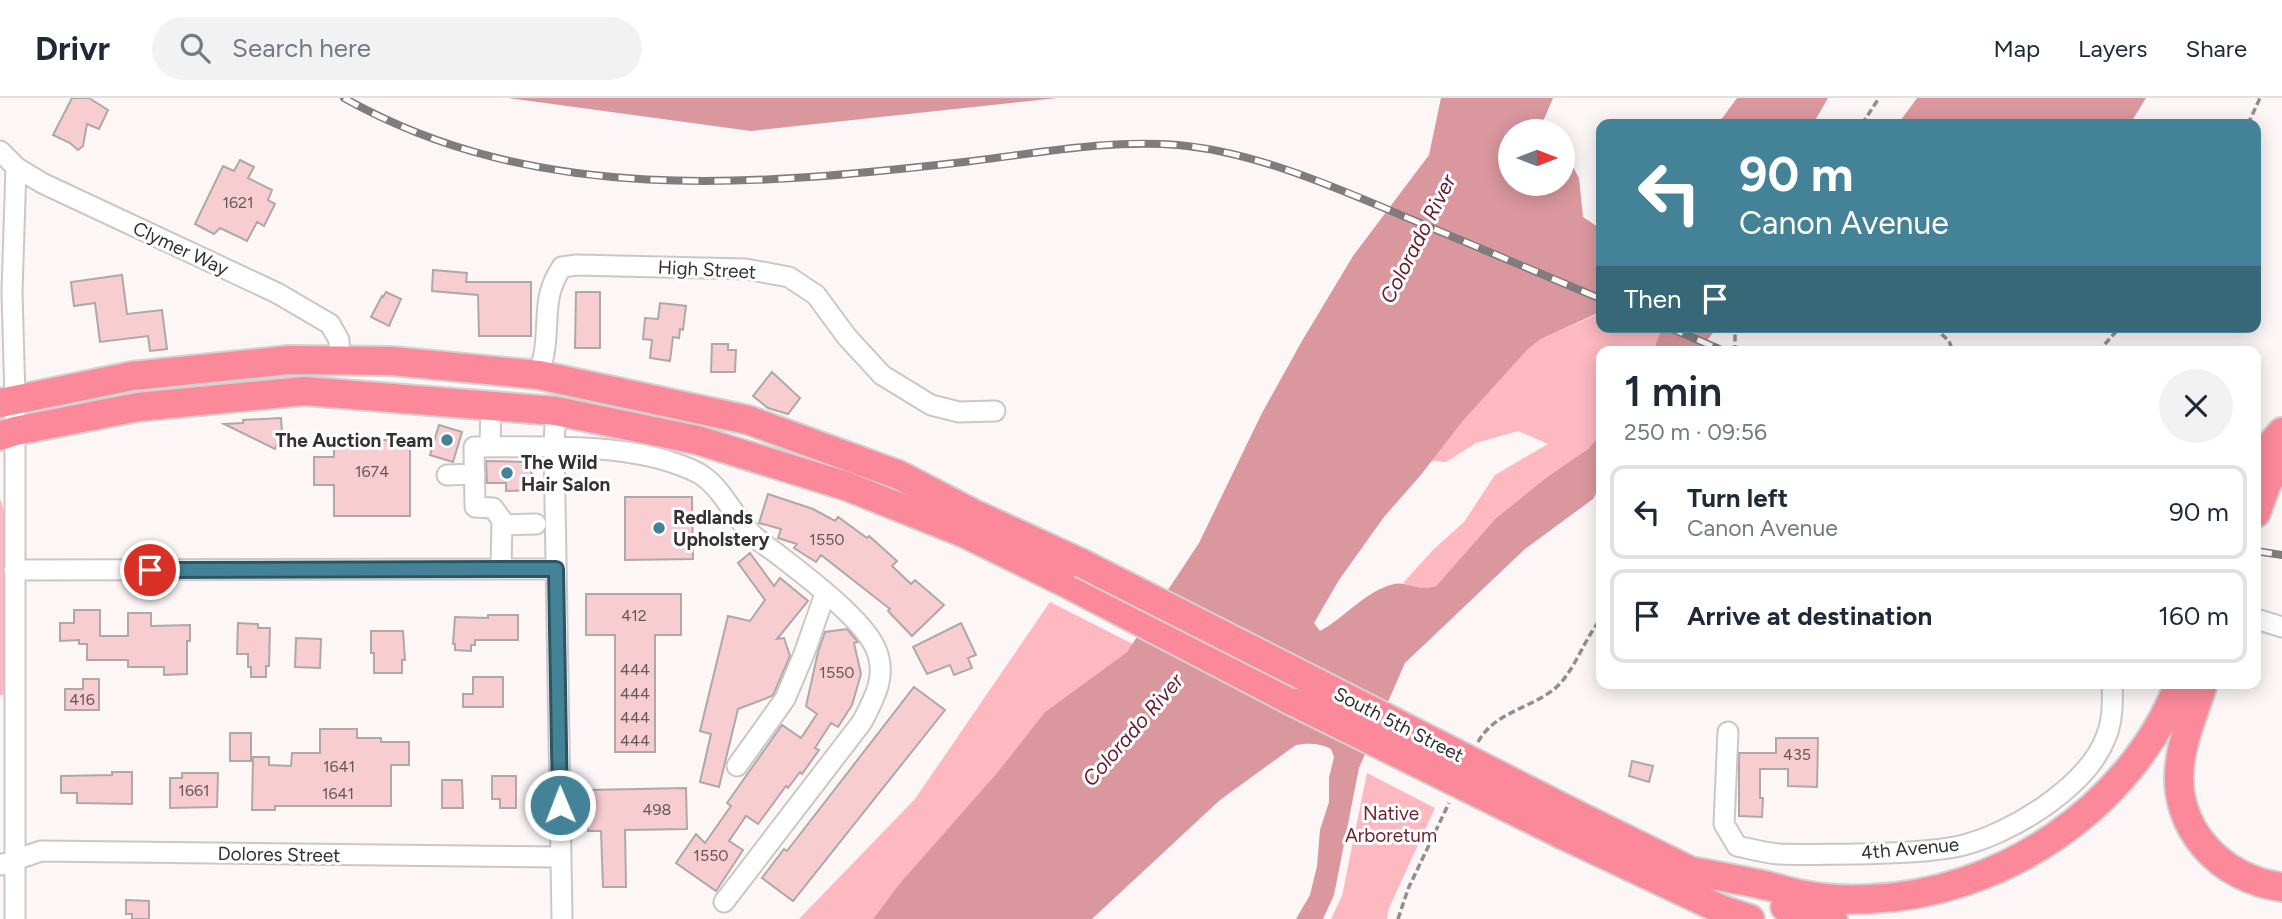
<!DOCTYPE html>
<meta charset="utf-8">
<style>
:root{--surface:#fff;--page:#f2f2f3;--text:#1f2937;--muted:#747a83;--line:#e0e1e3}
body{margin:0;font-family:Figtree,sans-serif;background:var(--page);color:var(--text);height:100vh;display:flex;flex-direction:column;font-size:26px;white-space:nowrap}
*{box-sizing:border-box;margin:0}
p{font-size:23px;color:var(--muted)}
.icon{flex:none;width:38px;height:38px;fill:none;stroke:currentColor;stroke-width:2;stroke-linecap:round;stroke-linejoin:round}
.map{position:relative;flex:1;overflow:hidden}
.details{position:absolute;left:1596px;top:248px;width:665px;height:343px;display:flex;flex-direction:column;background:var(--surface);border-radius:14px;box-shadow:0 4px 18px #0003}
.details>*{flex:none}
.guide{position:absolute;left:1596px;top:21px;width:665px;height:214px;border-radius:14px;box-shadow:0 4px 18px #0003;background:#448397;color:#fff;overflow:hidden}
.needle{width:46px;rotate:90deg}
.fabs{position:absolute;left:1498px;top:21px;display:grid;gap:14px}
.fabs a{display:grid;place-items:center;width:77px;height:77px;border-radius:50%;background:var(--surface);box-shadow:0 4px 18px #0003;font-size:35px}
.pin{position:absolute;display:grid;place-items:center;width:60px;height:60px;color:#fff;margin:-30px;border:4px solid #fff;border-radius:50%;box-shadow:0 2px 7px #0007}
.me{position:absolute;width:77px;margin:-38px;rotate:359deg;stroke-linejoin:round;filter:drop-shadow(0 0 5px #0008)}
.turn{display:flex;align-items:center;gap:24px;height:147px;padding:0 28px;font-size:32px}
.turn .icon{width:91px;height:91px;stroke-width:2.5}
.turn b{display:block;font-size:49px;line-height:60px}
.then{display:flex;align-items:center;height:66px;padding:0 28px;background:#0003;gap:14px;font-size:26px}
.round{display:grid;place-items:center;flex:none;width:74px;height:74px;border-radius:37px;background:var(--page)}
.head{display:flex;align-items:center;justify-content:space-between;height:119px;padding:0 28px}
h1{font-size:42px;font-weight:600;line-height:52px}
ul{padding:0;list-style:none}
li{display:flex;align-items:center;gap:21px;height:94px;margin:0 14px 10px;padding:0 14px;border:4px solid var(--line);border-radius:14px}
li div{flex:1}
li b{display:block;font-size:26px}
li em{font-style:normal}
header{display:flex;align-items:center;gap:42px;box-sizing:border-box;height:98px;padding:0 35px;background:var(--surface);border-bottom:2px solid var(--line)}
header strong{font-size:33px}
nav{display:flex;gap:38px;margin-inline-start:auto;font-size:24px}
.search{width:490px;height:63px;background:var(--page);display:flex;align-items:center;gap:18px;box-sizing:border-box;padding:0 24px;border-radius:38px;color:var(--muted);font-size:26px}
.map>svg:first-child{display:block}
</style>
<header>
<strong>Drivr</strong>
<div class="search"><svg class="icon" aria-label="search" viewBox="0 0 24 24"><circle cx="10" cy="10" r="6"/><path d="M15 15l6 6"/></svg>Search here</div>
<nav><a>Map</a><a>Layers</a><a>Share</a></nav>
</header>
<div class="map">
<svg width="2282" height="821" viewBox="0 0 2282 821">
<rect width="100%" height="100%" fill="#fcf6f7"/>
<path fill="#fdb8c0" d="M1601 211V229H1662L1653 254H1601V336L1588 351 1547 379 1496 420 1436 488C1424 492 1414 491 1403 485L1433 452 1464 424 1495 377 1548 346 1518 333 1476 345 1446 364 1431 363 1462 324 1528 251 1541 241 1598 216Z
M0 400 8 425 4 597H0Z
M1050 504 1133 546 1127 554 1045 614 996 676 900 785 873 821H799L915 701Z
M1367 675 1435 710 1389 810 1387 821H1331L1342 798Z"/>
<path fill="#da979e" d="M508 0H1057L751 33Z
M1441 0H1553L1539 33H1510V86H1563V51L1579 80 1583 119 1601 131V211L1598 215 1541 241 1528 251 1462 324 1420 378 1384 419 1339 482 1314 525 1320 533C1346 519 1365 493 1394 486 1408 483 1416 494 1436 488L1496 420 1547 379 1588 351 1601 336V387L1593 401 1525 451 1405 565 1359 670 1334 797 1323 821H1296L1310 797 1317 768 1320 732 1329 704V680L1334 659 1331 651C1319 645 1309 645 1296 647L1220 702 1092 821H873L900 785 996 676 1045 614 1127 554 1199 445 1262 315 1302 243 1353 158 1429 57Z
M1737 0H1828L1813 26H1718Z
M1917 0H2146L2130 26H1898Z
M1662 229H1717L1699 254H1653Z"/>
<path fill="#f8cdd1" stroke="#aea8a9" stroke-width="2" d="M72 0H89L108 12 99 31 87 26 83 48 78 52 70 45 53 37Z
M240 62 254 69 248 80 272 92 268 102 275 106 264 128 257 124 247 143 220 130 214 136 195 126 223 68 234 73Z
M433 172 467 175 466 184H531V238H479L478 197 432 193Z
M122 177 127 216 162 212 167 251 150 253 148 238 100 244 95 205 74 208 71 184Z
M386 194 401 201 389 228 371 219 382 198 383 199Z
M576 194H600V250H575Z
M660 205 686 208 683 232 680 231 679 240 673 239 670 263 650 260 652 242 643 241 645 220 658 221Z
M712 246H728V252H736L735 274H711Z
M772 274 800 300 788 316 768 310 753 298Z
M281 320 282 334 275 351 224 326 243 325V322Z
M439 327 462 334 453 364 430 357Z
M334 342H410V418H334V387H314V359H334Z
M486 363 531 364 532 392 506 393V385H487Z
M768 396 813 411 835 423 838 419 867 440 869 438 897 463 892 468 911 486 915 482 944 507 912 538 888 513 890 511 821 457 816 464 794 450 797 446 778 440 781 431 759 425Z
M625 399H692L693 461 625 462Z
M750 455 774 488 780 480 808 503 777 541 784 540 790 558 774 595 772 598 738 611 719 689 700 684 711 636 700 633 728 518 750 523 765 502 738 465Z
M586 496H681V537H655V654H615V537H586Z
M74 512H100V538H128V515H151V528L190 527V543H187V576L164 577V569H128V562H87V546H79V542L60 543V525H74Z
M488 517H518V542H475V547H471V553L455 552V546H453L455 519 488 520Z
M238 525 258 526V530H270L269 568H266V579H251V569H248V556H237Z
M961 525 976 557 968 560 972 570 954 577 950 567 927 576 913 549Z
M847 531 858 544 854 545 861 576 852 607 838 629 831 625 815 650 819 652 802 676 800 674 788 690 786 688 758 726 746 718 729 743 743 752 716 793 676 765 696 736 705 745 731 708 727 705 782 627 801 640 817 616 806 608 818 554 825 534Z
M371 533H403L405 562H402V575H374V555H371Z
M296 540 321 541 320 570 295 569Z
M473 579H503V609H463V596H473Z
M83 581H99V612H65V591H83Z
M914 589 945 612 793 803 762 780 784 751 787 753Z
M320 631H357V640H381V644H409V667H391V708H275V712H252L253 659H269V667L291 668 292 655H320Z
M230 635H251V663H230Z
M1776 640H1818L1817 689 1788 688V671H1760V700H1763L1762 719 1739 718V655H1776Z
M1632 663 1653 668 1649 684 1629 678Z
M112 674H132V706L77 705V695H61V678L112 677Z
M182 675H218L217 709 170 710V680H182Z
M492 678H516V710H500V701H492Z
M442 682H462L463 710H442Z
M686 690 687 731 625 732 626 789H603L601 733H588V692Z
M126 802 149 803V821H132V816H126Z"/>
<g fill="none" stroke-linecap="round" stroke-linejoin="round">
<g stroke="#ccc6c7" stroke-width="23">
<path id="minor" d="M0 53 16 69 42 85 277 195 330 226 339 242 340 263
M539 277C541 268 544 259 545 249 549 217 543 197 562 169L577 167 746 171 789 179 816 197 847 239 882 277 931 307 959 314 995 313
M556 313 554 344 562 821
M490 349 491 307
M447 377 475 376
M502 427 536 426
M501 471 502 422 493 410 475 409 474 349C537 349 615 345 674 365 683 368 696 373 703 378 724 393 733 418 751 435 758 443 768 449 776 455 803 476 861 519 875 549 888 576 875 599 862 624L724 804
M14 472 556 471
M2256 521 2282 529
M1728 634 1724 726 1737 748C1751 751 1765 755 1779 756 1804 757 1829 756 1854 756 1889 755 1926 755 1960 748 2011 736 2087 689 2106 639 2113 623 2113 603 2112 586
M737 668 785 601 804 556 825 496
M0 767 41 753 560 759
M15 821V301L12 194 16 69"/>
</g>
<g stroke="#d2d2d2" stroke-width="32">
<path id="highway" d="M0 305 132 278 289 262 392 263 539 277 748 322 899 377 972 415 1081 465
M0 338 15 333 138 309 304 293 556 313 697 342 846 388 964 435 1070 487 1296 605
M2256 364 2282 334
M2256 415 2267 385 2282 362
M2203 586C2195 612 2183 638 2180 665 2171 729 2221 782 2282 789
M1573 715 1701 778
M1559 735 1720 811 1750 821
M1685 772C1713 777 1740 782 1768 788 1780 791 1792 795 1804 797 1824 801 1848 802 1868 801 2000 797 2131 710 2179 586
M1785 809 1833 821"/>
</g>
<path stroke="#928e8f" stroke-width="3.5" stroke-dasharray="7 3.5" stroke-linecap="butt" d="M1862 26 1879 0
M2248 26 2260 0
M1934 229 1949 243 1953 254
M1735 254V229
M2098 254 2120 229
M1478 644C1494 615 1528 611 1553 592 1574 576 1583 542 1601 521
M1398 821 1408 791 1449 705"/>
<use href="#minor" stroke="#fff" stroke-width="19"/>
<use href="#highway" stroke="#fb899a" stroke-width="28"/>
<g stroke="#807c7d" stroke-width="8">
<path id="rail" d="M344 0C537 108 753 88 964 64 1033 56 1108 41 1178 47 1256 54 1337 90 1408 120 1473 147 1537 174 1601 201
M1668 229 1726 254
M2256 453 2282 457"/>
</g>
<use href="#rail" stroke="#fff" stroke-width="5" stroke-dasharray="16" stroke-linecap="butt"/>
<g stroke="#d2d2d2" stroke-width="32" stroke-linecap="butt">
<path id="highway-bridge" d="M1081 465 1573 715
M1296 605 1559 735"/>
</g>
<use href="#highway-bridge" stroke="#fb899a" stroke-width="28"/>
</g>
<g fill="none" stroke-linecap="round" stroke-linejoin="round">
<g stroke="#2c5562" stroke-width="18">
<path id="route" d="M150 472 556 471 560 707"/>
</g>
<use href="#route" stroke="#448397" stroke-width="12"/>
</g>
<g fill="#448397" stroke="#fff" stroke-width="2.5">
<circle cx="447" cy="342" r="7"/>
<circle cx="507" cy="375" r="7"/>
<circle cx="659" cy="430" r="7"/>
</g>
<g text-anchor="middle" stroke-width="6" stroke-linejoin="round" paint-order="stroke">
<g font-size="16" fill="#645859">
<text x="238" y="110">1621</text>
<text x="372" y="379">1674</text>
<text x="827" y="447">1550</text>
<text x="634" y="523">412</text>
<text x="635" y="577">444</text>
<text x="837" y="580">1550</text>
<text x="635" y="601">444</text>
<text x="82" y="607">416</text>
<text x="635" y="625">444</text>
<text x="635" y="648">444</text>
<text x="1797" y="662">435</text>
<text x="339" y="674">1641</text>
<text x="194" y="698">1661</text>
<text x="338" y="701">1641</text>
<text x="657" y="717">498</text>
<text x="711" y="763">1550</text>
</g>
<g font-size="19" fill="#333131" stroke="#fff">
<text transform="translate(181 150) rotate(25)" y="7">Clymer Way</text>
<text transform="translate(707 171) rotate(3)" y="7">High Street</text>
<text transform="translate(1399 626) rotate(27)" y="7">South 5th Street</text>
<text transform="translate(1910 750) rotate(-5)" y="7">4th Avenue</text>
<text transform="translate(279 756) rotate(1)" y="7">Dolores Street</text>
</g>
<g font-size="19" font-weight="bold" fill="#333131" stroke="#fff" text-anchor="start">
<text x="433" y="349" text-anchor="end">The Auction Team</text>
<text x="521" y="371">The Wild<tspan x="521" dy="22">Hair Salon</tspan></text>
<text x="673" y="426">Redlands<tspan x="673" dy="22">Upholstery</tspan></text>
</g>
<g font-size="19" fill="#6e1f30" stroke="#fff">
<text x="1391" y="722">Native<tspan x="1391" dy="22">Arboretum</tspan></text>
</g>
<g font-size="21" font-style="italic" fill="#691a2c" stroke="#fff">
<text transform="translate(1418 141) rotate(-63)" y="7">Colorado River</text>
<text transform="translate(1133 632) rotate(-49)" y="7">Colorado River</text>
</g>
</g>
</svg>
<div class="fabs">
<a><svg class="needle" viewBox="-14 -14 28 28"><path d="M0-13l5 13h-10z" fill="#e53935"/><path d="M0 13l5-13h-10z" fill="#747a83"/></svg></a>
</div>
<div class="pin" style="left:150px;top:472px;background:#d93025"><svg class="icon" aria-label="arrive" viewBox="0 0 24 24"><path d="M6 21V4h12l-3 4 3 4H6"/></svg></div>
<svg class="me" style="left:560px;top:707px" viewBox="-20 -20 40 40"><circle r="17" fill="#448397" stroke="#fff" stroke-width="3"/><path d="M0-11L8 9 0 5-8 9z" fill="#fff"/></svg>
<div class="guide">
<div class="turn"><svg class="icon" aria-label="left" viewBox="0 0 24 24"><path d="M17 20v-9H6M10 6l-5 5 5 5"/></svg><div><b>90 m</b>Canon Avenue</div></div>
<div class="then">Then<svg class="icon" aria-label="arrive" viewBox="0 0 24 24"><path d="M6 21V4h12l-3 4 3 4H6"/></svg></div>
</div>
<section class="details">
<div class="head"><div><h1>1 min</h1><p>250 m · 09:56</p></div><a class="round"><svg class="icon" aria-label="close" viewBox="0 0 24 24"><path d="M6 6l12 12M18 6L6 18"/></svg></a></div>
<ul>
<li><svg class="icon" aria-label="left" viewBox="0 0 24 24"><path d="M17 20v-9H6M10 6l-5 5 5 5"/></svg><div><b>Turn left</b><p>Canon Avenue</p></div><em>90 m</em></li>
<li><svg class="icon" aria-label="arrive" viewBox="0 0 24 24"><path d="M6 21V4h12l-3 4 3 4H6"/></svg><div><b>Arrive at destination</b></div><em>160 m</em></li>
</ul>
</section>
</div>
